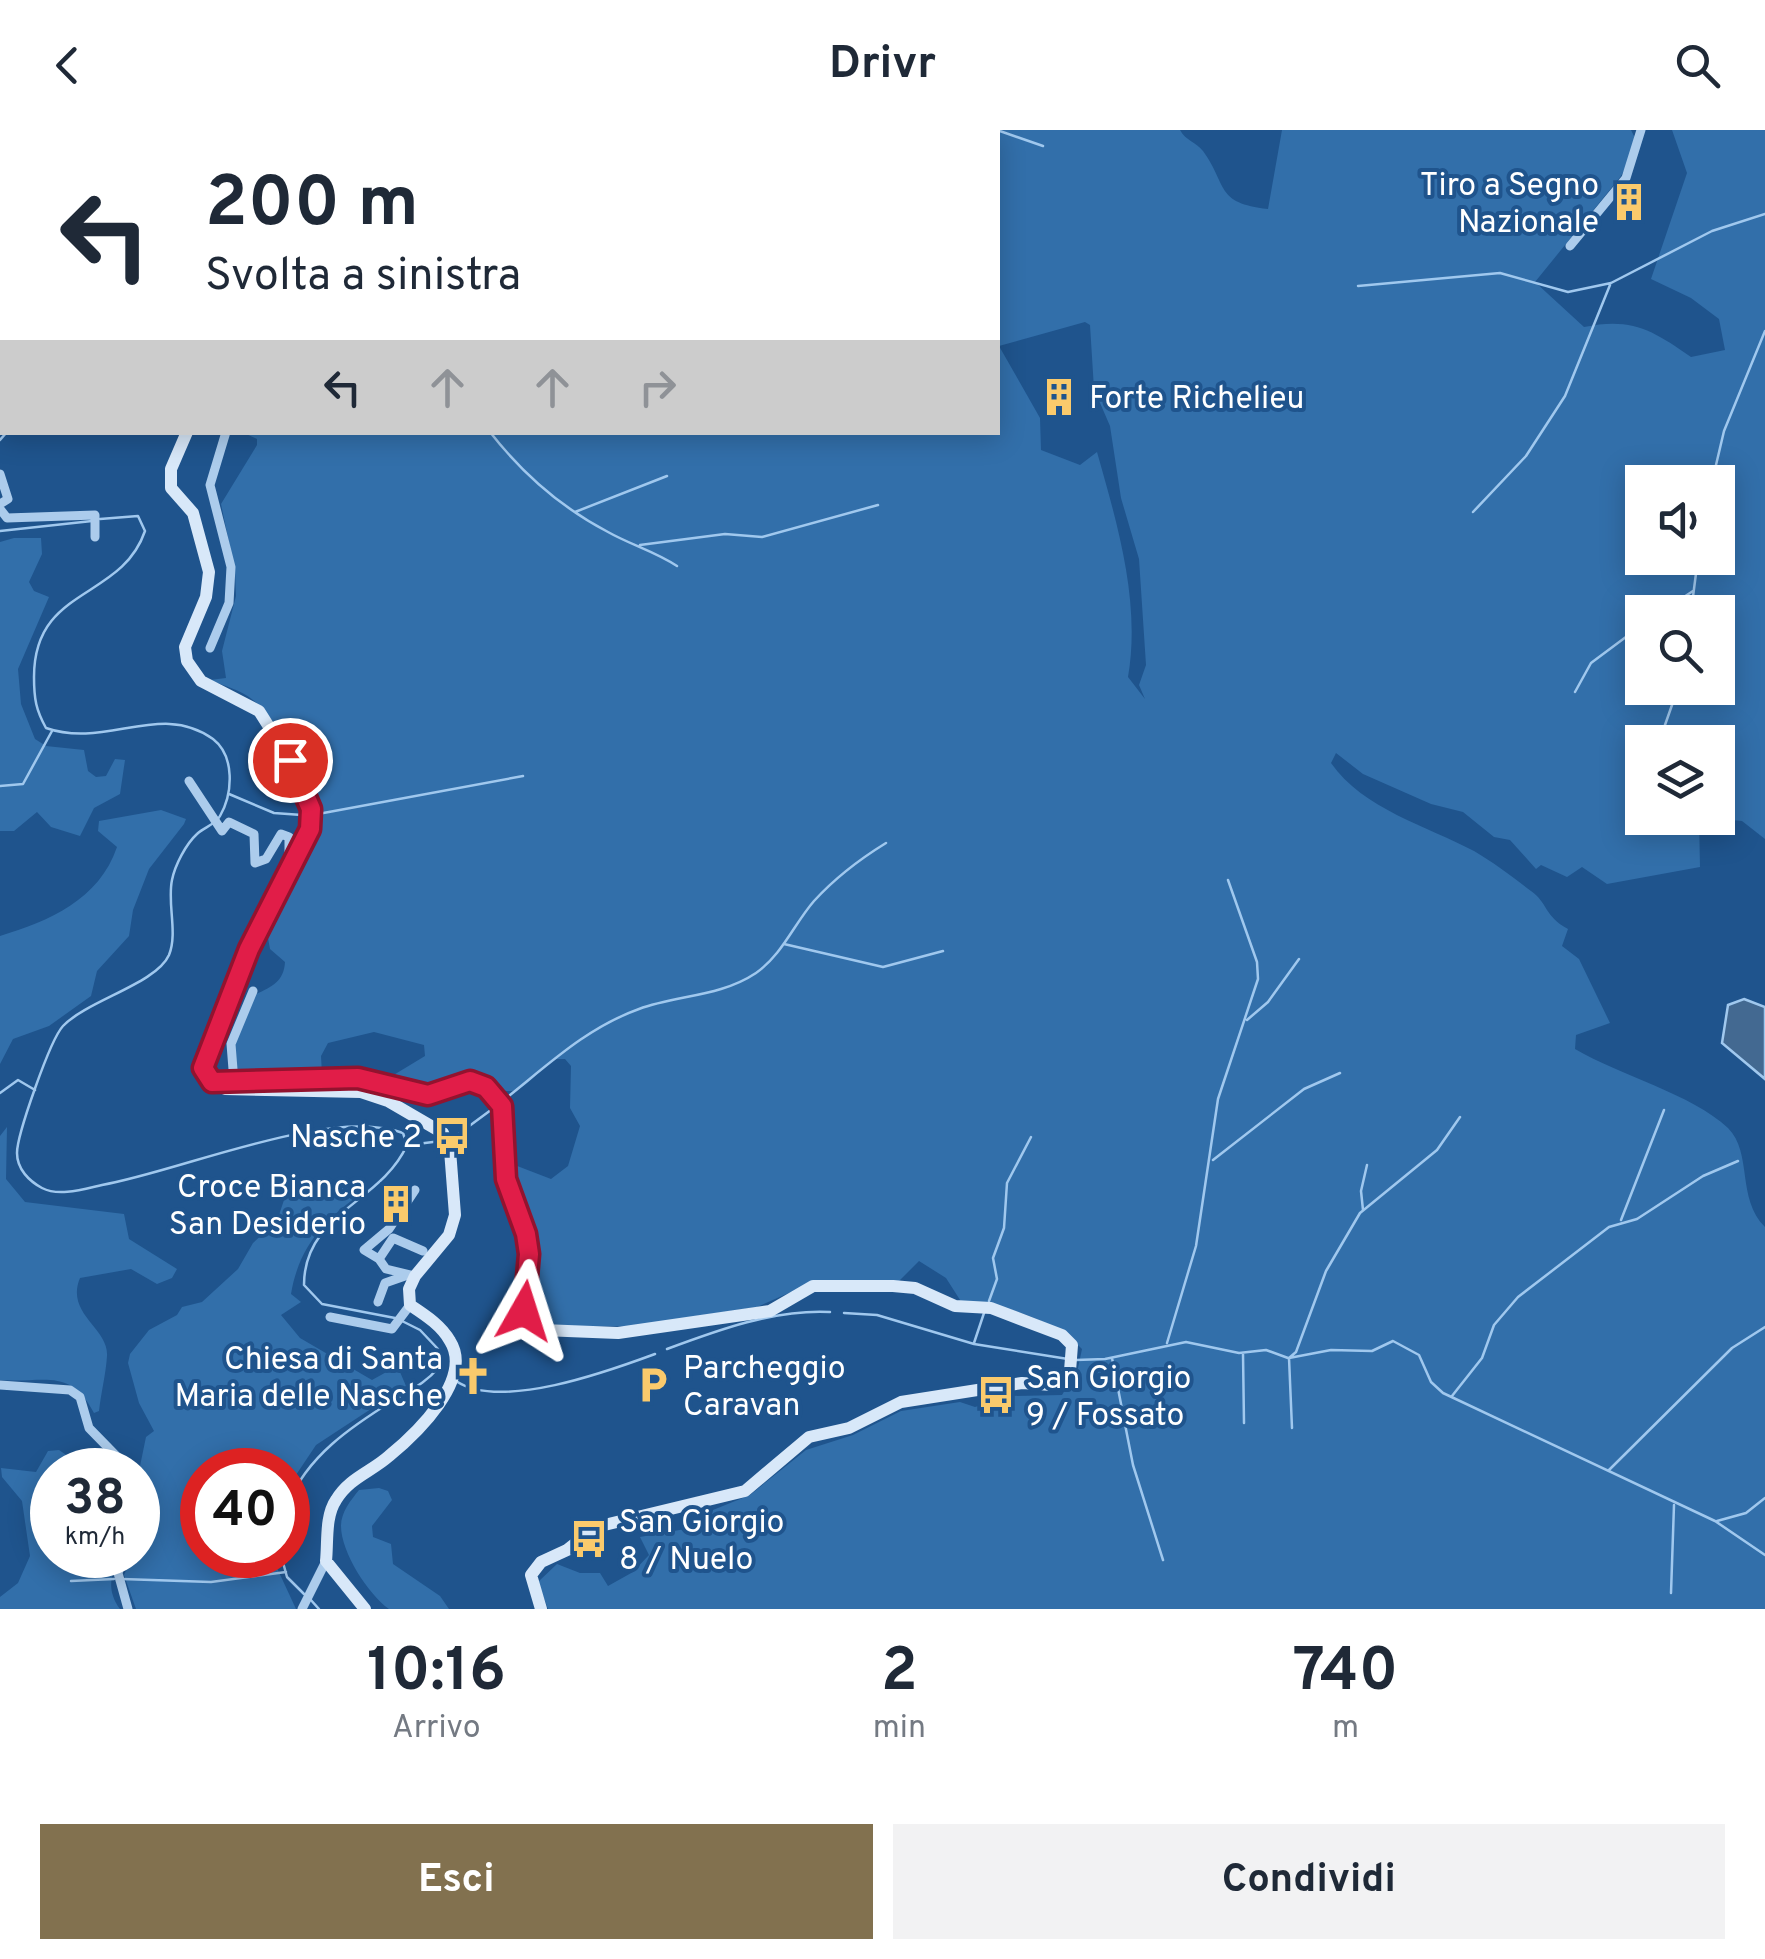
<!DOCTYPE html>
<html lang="it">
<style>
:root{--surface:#fff;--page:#f2f2f3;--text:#1f2937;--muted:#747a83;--accent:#82714f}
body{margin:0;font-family:Overpass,sans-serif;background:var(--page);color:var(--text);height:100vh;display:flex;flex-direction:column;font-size:38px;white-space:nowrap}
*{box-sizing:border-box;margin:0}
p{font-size:32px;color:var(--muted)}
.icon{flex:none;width:55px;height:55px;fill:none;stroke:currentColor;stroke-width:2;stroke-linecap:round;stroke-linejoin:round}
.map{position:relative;height:1479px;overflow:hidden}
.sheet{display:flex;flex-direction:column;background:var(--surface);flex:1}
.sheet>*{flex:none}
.guide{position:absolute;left:0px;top:0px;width:1000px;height:305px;box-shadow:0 5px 25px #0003;background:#fff;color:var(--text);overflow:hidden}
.tools{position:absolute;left:1625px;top:335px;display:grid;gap:20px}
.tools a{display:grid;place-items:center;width:110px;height:110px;border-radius:0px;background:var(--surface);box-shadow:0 5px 25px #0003;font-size:50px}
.speed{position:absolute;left:30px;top:1318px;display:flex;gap:20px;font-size:50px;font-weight:700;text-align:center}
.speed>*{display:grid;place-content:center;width:130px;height:130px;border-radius:50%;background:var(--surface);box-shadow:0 5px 25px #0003;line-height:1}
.speed small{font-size:25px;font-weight:400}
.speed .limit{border:15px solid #d22;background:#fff;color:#111}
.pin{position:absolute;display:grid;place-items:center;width:85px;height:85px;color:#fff;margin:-42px;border:5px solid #fff;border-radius:50%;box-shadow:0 2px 10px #0007}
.me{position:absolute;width:110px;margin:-55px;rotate:6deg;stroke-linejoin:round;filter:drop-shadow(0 0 8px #0008)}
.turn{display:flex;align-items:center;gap:35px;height:210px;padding:0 40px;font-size:45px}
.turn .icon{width:130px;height:130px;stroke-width:2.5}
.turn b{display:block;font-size:70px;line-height:85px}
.lanes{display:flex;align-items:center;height:95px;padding:0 40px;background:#0003;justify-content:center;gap:50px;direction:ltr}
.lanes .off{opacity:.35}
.eta{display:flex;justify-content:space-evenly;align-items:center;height:170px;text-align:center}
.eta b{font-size:60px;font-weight:700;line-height:70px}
.action{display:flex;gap:20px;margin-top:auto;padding:20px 40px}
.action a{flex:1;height:115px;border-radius:0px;background:var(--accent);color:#fff;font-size:40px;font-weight:700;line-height:115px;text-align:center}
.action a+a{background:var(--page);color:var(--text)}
header{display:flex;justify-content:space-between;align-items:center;height:130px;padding:0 40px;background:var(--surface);font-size:45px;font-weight:700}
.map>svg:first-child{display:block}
</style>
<header><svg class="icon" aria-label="back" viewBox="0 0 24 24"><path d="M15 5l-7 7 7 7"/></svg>Drivr<svg class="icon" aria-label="search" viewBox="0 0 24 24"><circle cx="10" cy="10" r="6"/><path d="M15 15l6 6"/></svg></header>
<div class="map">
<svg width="1765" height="1479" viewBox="0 0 1765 1479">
<rect width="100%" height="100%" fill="#1f548d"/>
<path fill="#326faa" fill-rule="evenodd" d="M176 0H1180C1186 11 1196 12 1203 21 1228 56 1215 73 1268 79L1282 0H1631L1638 14 1621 46 1535 152 1584 197C1631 187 1653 200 1691 227L1725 220 1719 189 1691 168 1651 149 1687 43 1672 0H1765V709L1742 691 1711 688H1718V612H1642V688H1699L1700 737 1607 754 1582 737 1567 747 1541 735 1536 739 1510 710 1494 707 1463 682 1431 674 1363 644 1336 623 1331 633C1363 679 1427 696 1474 721 1493 732 1514 748 1531 761 1548 773 1544 786 1568 799L1562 816 1579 829 1610 893 1576 905 1575 919C1619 945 1692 964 1728 998 1753 1023 1736 1068 1765 1097V1479H548L538 1452 557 1434 580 1443H600L608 1456 633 1442 649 1425 640 1407 702 1396 713 1380 750 1365 806 1320 853 1305 901 1281 960 1272 975 1277 1010 1266 1062 1265 1078 1238 1082 1219C1058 1192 997 1170 962 1173L946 1148 919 1131 898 1152 816 1151 757 1177 631 1196H548L534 1188 531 1179 536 1120 512 1034 551 1049 568 1036 580 996 570 978 571 936 565 929H554C521 954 522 976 476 948 442 957 421 961 387 949L425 926 424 915 374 902 328 913 321 926 322 944 235 945 234 916 256 864C272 857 284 851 285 832L270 819 266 797 316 696C317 658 283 595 253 570 241 560 224 556 210 550L226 548 222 521 236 466 235 441 221 374 257 315V309L244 303 998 302V2ZM1085 192 1090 195 1094 259 1110 296 1121 368 1139 429 1146 535 1139 555 1145 569 1128 547C1141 472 1117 393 1097 322L1080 335 1041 320 1040 288 999 216ZM1642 352H1718V428H1642ZM1642 482H1718V558H1642Z
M14 408H41L42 424 29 452 34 461 49 467 18 539 21 574 35 609 46 616 84 620 88 641 96 647 106 646 115 629 125 630 120 664 94 678 80 706 51 697 37 682 14 701H0V412Z
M161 680 186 689 184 694 149 739 133 780 129 806 97 841 91 866 49 896 13 909 0 934V806C49 791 99 770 117 717L98 701 99 691Z
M7 997 6 1049 25 1072 124 1084 129 1109 177 1139 172 1148 157 1154 131 1139 80 1148C65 1184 109 1198 107 1226 106 1243 101 1263 99 1281L94 1283C70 1237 46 1253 0 1250V1006Z
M316 1050 333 1060 357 1055 365 1061C327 1087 299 1115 291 1164L301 1172 281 1185 300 1208 372 1250 390 1240 400 1242 406 1256 316 1315 288 1357V1340H202V1425H271L296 1479H136L124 1445 133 1425H138L145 1400 140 1336 146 1307 154 1301 139 1273 128 1233 130 1224 149 1200 177 1185 182 1177 202 1172 238 1139 253 1113 277 1091 285 1067Z
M59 1320 78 1333H115L121 1340H52V1425H119C111 1445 106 1460 120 1479H0V1467L18 1453 30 1426 22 1371 2 1347 1 1338 36 1342 48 1321Z
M379 1358 388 1361 392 1370 372 1396 373 1407 391 1414 393 1434 440 1466 449 1479H389C368 1464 341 1422 341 1396 341 1382 351 1370 359 1360Z"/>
<path fill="#436991" stroke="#a0c8ee" stroke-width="2.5" d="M1744 869 1765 877V949L1722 913 1728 875Z"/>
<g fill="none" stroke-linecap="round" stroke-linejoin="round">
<path stroke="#a0c8ee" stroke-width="2.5" d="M925 0 927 2
M997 0 1043 16
M318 2 327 0
M0 47 2 48
M1358 156 1500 143 1568 162 1611 153 1712 101 1765 84
M490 302C522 343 562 378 608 402 631 415 654 421 677 436
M0 310 7 302
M1712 352 1724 301 1765 201
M575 382 667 346
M1473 382 1526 326 1565 266 1610 155
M100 389 138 386 145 401C121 471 34 456 34 547 34 569 36 580 46 598 106 619 161 571 213 609 235 626 233 663 220 686 215 695 204 697 197 704 186 714 175 735 172 750 167 773 178 803 169 825 156 854 88 870 63 896 50 910 17 1005 17 1023 17 1039 29 1051 42 1058 59 1067 84 1059 102 1055 182 1041 329 976 403 1003L407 1015C381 1073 304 1083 304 1155L322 1174 395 1188
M0 401 92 391
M640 415 725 404 762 407 878 375
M1661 482 1693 461
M1691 482 1698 428
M1575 562 1591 533 1642 495
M1659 612 1678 558
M0 656 23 654 52 601
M229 664 274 683 302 685
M318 684 523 646
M1631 694 1642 660
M784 814 883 837 943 821
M1247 890 1268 872 1299 829
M0 963 18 950 35 960
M505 969C548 935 586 898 639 879 677 865 720 867 756 843 782 825 794 794 814 771 835 748 860 729 886 713
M453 1008 495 977
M409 1015 441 1011
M1213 1030 1304 959 1340 943
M1363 1080 1361 1061 1367 1035
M1621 1090 1664 980
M989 1171 997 1149 993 1128 1004 1098 1007 1053 1031 1007
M844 1183 877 1185 974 1214 1068 1229
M974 1213 984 1183
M1167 1213 1196 1116 1218 969 1258 849 1257 832 1228 750
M667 1219C718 1200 775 1179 830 1182
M1243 1224 1244 1293
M1112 1228 1133 1335 1163 1430
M1289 1228 1331 1220 1372 1221 1393 1211 1419 1225 1431 1252 1443 1263 1715 1391 1765 1425
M1076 1230 1105 1229 1186 1212 1239 1223 1266 1220 1288 1228
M456 1251C500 1281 609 1241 655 1224
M1452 1266 1482 1228 1494 1195 1518 1167 1609 1097 1637 1089 1703 1046 1738 1031
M1292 1298 1289 1228 1296 1222 1326 1141 1360 1083 1437 1020 1460 987
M1609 1340 1732 1218 1765 1197
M288 1374C307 1326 352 1296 394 1270 410 1260 426 1253 438 1238V1219L420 1200 402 1191
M1717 1391 1746 1383 1765 1368
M281 1425 287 1447 304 1464
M122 1449 211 1452 286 1442
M71 1451 114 1449
M1671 1463 1674 1375
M310 1469 319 1479"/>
<path stroke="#acccec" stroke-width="9" d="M85 2 87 0
M129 2V0
M169 2V0
M0 66 2 68
M1570 116 1626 48 1641 0
M0 292 2 289
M0 344 8 369 0 374
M0 379 7 388 95 385V407
M210 518 229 473 231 437 210 355 226 302
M189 651 222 701 229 692 254 704 255 733 266 729 281 704 289 707V726L282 743 287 749
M234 952 231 914 253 861
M379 1129 364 1120 389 1099 415 1060
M415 1146 386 1139 379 1129 393 1108 423 1121
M378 1172 385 1153 405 1146
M330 1187 392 1199 410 1175
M0 1255 70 1260 80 1267 89 1298 130 1340
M124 1425 118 1443 128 1479
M302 1479 326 1431"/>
<path stroke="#d8e8f9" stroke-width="12" d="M118 2 119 0
M187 302 171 339V358L193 383 209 442 206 467 185 517 187 531 201 551 259 581 290 630 312 685 287 749 249 819 203 938 207 946 225 959 361 962 388 971 443 1003 450 1020 455 1085 449 1105 415 1146 409 1159 410 1175C425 1185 441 1195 450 1211 474 1249 416 1304 389 1326 371 1342 349 1348 336 1370 325 1386 328 1412 326 1431L365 1479
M212 952 358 948 428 965 471 951 486 957 502 976 506 1049 527 1103 529 1124 523 1181 542 1200 618 1203 770 1181 813 1156H893L915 1158 955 1176 991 1178 1062 1205 1072 1215 1070 1241 1052 1255 1022 1253 901 1272 849 1298 809 1307 745 1361 596 1397 567 1420 541 1432 531 1445 541 1479"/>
</g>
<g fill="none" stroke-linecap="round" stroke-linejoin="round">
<g stroke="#92132f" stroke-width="25">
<path id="route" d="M290 630 311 679 310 699 249 819 203 938 212 952 358 948 428 965 470 951 486 957 502 976 506 1049 526 1104 529 1124 524 1181"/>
</g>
<use href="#route" stroke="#e11d48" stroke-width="18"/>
</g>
<defs>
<g id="building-bare" transform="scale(3)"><path d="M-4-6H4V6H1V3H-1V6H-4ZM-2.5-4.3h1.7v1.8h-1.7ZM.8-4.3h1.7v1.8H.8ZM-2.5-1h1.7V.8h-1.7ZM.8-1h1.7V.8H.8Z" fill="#faca6c" stroke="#1f548d" stroke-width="2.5" paint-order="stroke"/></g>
<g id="bus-bare" transform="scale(3)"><path d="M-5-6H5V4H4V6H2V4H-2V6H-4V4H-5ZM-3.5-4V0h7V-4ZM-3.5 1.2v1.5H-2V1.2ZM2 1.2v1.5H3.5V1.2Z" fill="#faca6c" stroke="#1f548d" stroke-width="2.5" paint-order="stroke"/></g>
<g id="church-bare" transform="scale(3)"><path d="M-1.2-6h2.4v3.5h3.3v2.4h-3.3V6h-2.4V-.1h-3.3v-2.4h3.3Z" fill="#faca6c" stroke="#1f548d" stroke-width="2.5" paint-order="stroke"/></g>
<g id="parking-bare" transform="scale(3)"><path d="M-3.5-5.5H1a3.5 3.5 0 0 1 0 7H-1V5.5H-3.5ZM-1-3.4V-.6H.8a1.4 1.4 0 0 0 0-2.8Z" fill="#faca6c" stroke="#1f548d" stroke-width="2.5" paint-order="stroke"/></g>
</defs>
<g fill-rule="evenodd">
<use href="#building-bare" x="1629" y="72"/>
<use href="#building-bare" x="1059" y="267"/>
<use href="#bus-bare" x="452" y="1006"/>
<use href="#building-bare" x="396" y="1074"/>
<use href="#church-bare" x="473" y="1246"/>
<use href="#parking-bare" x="653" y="1255"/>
<use href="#bus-bare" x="996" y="1265"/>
<use href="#bus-bare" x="589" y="1409"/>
</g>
<g text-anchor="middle" stroke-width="8" stroke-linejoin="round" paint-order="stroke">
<g font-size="32" fill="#fff" stroke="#1f548d" text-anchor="end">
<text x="1599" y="65">Tiro a Segno<tspan x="1599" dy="37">Nazionale</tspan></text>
<text x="1089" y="278" text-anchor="start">Forte Richelieu</text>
<text x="422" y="1017">Nasche 2</text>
<text x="366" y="1067">Croce Bianca<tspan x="366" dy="37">San Desiderio</tspan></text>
<text x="443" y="1239">Chiesa di Santa<tspan x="443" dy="37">Maria delle Nasche</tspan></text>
<text x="683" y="1248" text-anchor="start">Parcheggio<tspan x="683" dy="37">Caravan</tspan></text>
<text x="1026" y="1258" text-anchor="start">San Giorgio<tspan x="1026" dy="37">9 / Fossato</tspan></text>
<text x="619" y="1402" text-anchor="start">San Giorgio<tspan x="619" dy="37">8 / Nuelo</tspan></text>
</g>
</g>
</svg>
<div class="tools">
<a><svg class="icon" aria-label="sound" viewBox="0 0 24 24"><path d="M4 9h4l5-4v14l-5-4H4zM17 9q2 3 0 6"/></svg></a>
<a><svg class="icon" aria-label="search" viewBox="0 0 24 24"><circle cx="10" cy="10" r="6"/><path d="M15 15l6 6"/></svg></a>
<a><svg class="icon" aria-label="layers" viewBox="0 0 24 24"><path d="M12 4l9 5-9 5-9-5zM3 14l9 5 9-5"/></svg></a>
</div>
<div class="speed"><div>38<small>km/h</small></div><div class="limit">40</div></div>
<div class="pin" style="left:290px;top:630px;background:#d93025"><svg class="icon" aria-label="arrive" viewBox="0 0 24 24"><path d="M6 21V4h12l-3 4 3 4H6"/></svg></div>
<svg class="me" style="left:524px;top:1181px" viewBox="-20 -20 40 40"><path d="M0-17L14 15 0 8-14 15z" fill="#e11d48" stroke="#fff" stroke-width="4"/></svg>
<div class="guide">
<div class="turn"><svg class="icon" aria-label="left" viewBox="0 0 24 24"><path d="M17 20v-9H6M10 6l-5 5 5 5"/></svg><div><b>200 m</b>Svolta a sinistra</div></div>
<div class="lanes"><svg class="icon" aria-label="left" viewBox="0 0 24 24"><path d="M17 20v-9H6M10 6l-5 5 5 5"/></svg><svg class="icon off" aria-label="ahead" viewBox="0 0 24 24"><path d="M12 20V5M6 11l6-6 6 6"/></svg><svg class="icon off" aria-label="ahead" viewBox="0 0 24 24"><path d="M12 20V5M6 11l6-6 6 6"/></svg><svg class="icon off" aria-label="right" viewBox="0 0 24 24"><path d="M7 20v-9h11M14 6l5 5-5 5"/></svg></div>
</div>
</div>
<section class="sheet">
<div class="eta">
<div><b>10:16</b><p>Arrivo</p></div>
<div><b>2</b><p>min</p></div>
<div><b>740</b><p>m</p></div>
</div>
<div class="action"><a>Esci</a><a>Condividi</a></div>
</section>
